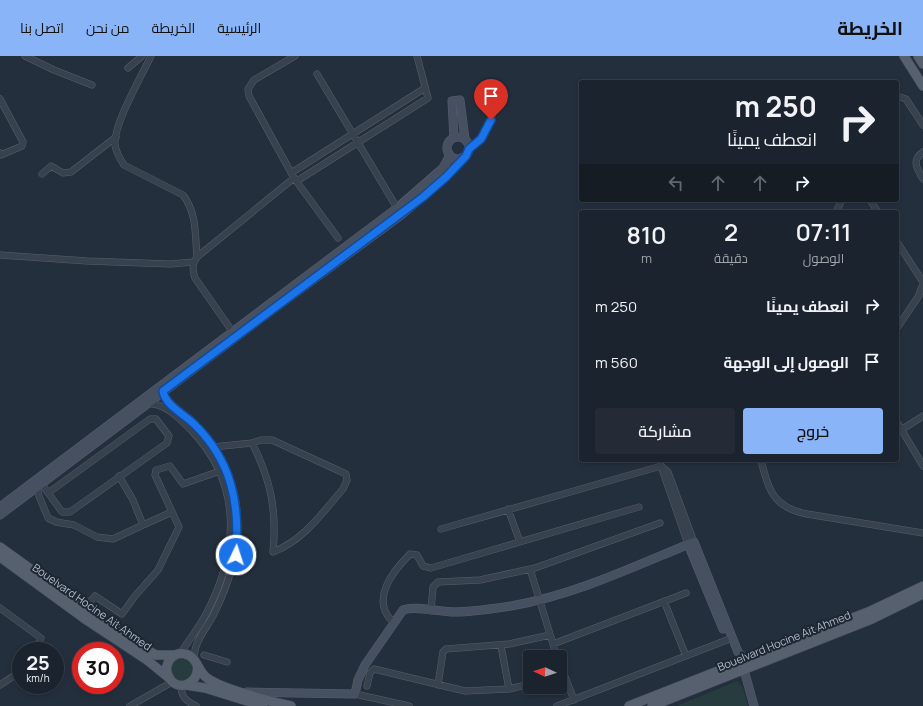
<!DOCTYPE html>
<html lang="ar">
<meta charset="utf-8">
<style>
:root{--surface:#1b232e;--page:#242b36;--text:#f1f3f6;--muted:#a0a4aa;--line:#39404a;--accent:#8ab4f8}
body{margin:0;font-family:Manrope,Cairo,sans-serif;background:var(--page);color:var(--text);direction:rtl;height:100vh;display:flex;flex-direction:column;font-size:15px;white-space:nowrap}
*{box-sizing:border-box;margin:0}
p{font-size:13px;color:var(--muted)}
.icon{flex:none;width:22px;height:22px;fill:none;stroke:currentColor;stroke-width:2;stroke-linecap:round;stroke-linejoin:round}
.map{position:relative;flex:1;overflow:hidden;direction:ltr}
.panel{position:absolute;left:579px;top:154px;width:320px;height:252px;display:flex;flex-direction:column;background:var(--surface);border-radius:4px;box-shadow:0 2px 6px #0003,0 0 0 1px var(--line);direction:rtl}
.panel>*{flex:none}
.hud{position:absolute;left:579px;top:24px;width:320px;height:122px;border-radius:4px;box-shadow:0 2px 6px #0003,0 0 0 1px var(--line);direction:rtl;background:#1b232e;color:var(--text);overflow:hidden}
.needle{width:26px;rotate:273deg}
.buttons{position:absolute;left:523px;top:594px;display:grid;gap:8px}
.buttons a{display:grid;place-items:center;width:44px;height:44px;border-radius:4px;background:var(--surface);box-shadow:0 2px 6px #0003,0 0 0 1px var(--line);font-size:20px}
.speed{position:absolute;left:12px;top:586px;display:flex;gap:8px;font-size:20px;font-weight:700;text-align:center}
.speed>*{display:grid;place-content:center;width:52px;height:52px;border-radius:50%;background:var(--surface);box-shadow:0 2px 6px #0003,0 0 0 1px var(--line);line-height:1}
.speed small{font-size:10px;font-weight:400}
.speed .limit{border:6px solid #d22;background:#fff;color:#111}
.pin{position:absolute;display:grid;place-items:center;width:34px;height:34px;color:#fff;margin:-41px -17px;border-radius:50% 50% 50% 0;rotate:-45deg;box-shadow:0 0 4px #0007}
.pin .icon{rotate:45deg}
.me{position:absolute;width:44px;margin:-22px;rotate:4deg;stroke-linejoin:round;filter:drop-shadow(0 0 3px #0008)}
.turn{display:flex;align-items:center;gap:14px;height:84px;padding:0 16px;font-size:18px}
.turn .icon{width:52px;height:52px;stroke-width:2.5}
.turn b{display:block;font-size:28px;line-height:34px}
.lanes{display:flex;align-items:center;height:38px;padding:0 16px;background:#0003;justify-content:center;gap:20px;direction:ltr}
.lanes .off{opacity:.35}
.eta{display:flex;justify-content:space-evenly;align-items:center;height:68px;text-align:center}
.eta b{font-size:24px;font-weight:600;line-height:28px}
.primary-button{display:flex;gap:8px;margin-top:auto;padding:8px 16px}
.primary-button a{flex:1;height:46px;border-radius:4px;background:var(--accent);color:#111;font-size:16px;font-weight:600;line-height:46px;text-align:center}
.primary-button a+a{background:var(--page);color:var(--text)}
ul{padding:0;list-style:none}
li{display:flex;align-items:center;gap:12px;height:56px;padding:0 16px}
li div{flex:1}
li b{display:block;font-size:15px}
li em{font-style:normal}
header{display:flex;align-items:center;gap:24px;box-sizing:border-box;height:56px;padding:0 20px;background:var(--accent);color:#111}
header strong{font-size:19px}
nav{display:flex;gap:22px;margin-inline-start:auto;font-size:14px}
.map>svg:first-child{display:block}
</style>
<header>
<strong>الخريطة</strong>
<nav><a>الرئيسية</a><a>الخريطة</a><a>من نحن</a><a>اتصل بنا</a></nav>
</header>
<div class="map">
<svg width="923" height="650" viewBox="0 0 923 650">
<rect width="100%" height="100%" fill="#242f3e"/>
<path fill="#263c3f" d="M170 614a12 12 0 1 1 24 0a12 12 0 1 1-24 0Z
M737 625 743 632 748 650H677Z"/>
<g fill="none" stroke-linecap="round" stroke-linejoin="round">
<g stroke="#565f6c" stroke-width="7">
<path id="street" d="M25 0 54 14 92 29
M151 0C142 19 113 69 115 89 116 96 120 103 124 109L183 139C197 157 195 179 197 201
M295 0 254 24 248 33 249 40 294 122 338 182
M128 12 142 0
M317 18 397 152
M897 40 906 43 923 69
M0 43 23 86 22 90 1 99 0 97
M469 93C489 81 493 58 497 37
M923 96C911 104 917 113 923 123
M291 117 425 32
M42 118 51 110 63 117 71 116 116 81
M297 125 428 42 417 0
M870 144 878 156
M836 156 842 144
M897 186 923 226
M0 199 87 205 170 208 194 206
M897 272 918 241 923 228
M232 275 195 222C192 214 192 208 197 201L294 122
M163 335C165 350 186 359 196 370 216 391 231 417 236 446 242 487 231 524 213 560 205 574 194 586 194 603
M147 348C164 346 180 363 192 375 243 429 239 497 205 560 198 573 188 585 180 598
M897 366 923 410
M901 374 923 360
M213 391 252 387 261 384H272L346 418 347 424 343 433C322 457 304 484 273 496 277 455 271 424 252 387
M761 404C768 434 774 452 807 458L923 477
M661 410 688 488
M119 420 133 444 143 469 172 456
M41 427 62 456H70L167 387 169 380 156 363H150L48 437
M37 431 39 440 48 462 56 466 74 469 97 481 113 483 143 469
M508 453 520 486
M441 473 661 410 668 416 694 486
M530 513 557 601
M664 545 686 600
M0 552 41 582 35 595
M84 553 95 540 122 558 135 540 158 514 179 471 155 419 156 414 170 410 183 428 220 415
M431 555 433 531 438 526 480 524 535 512 660 467
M393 566C370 544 392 516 410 498L417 499 423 510 431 512 639 451
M553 588 686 537
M501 590 509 633
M204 599 227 606
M560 608 574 644
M0 629 21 615
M181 629C181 641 186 645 196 650
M438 629 443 596 446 593 509 588 550 579
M367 630 370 617 374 613 465 635 509 633 530 628
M355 638 409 650
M130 650 172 626
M557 650 732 582"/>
</g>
<g stroke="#565f6c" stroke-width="9">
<path id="secondary" d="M447 92a11 11 0 1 1 22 0a11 11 0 1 1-22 0Z
M454 82 452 45 460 44 465 83
M0 451 397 152 443 112 450 99
M0 459 260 263 400 160 446 121 463 101
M688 488 723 573
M744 614 754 650
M247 636 355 638 358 624 365 609 403 554C415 549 440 556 454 556 473 556 492 553 511 550 575 539 635 510 694 486L738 596 747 604"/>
</g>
<g stroke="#414a57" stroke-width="10">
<path id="primary" d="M904 0 923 30
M918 0 923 8
M0 491 132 586 156 599H175
M0 501 85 563 147 604 169 622
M197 608C201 629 175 638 168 619 163 608 173 595 185 598 197 600 198 616 207 622 222 633 272 646 291 650
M186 629 205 632 263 650
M629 650 868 556 923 530
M652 650 872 563 923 538"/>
</g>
<use href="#street" stroke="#38414e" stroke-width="6"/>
<use href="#secondary" stroke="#465061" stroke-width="8"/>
<use href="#primary" stroke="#56606e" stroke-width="9"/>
</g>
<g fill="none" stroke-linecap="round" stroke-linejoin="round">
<g stroke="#114b97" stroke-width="10">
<path id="route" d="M236 499C240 448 232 405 194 368 184 358 165 349 163 335L423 141 446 121 466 100 469 93 481 83 491 64"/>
</g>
<use href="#route" stroke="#1a73e8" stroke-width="7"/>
</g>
<g text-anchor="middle" stroke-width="4" stroke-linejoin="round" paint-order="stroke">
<g font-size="11" fill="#b4bcc9" stroke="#1d2633">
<text transform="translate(92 551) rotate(35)" y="4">Bouelvard Hocine Ait Ahmed</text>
<text transform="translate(784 585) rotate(-22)" y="4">Bouelvard Hocine Ait Ahmed</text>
</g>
</g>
</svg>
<div class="buttons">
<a><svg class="needle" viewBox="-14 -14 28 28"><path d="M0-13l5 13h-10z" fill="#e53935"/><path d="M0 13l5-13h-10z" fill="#a0a4aa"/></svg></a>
</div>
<div class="speed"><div>25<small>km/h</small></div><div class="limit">30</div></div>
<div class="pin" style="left:491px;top:64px;background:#d93025"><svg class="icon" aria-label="arrive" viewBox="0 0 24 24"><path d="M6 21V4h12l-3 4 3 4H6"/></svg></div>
<svg class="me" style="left:236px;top:499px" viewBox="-20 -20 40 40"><circle r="17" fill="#1a73e8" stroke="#fff" stroke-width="3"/><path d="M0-11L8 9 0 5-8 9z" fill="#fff"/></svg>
<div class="hud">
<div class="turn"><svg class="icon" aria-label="right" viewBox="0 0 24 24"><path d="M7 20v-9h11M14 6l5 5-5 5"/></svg><div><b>250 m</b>انعطف يمينًا</div></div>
<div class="lanes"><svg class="icon off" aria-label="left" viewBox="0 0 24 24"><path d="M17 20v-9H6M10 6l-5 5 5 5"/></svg><svg class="icon off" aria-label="ahead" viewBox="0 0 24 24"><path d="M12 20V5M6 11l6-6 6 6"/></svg><svg class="icon off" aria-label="ahead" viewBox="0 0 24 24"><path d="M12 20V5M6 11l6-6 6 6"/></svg><svg class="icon" aria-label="right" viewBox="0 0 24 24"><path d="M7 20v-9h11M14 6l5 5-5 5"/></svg></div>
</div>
<section class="panel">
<div class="eta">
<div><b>07:11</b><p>الوصول</p></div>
<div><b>2</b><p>دقيقة</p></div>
<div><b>810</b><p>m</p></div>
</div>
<ul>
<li><svg class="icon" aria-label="right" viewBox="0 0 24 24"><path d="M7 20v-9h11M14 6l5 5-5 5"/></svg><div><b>انعطف يمينًا</b></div><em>250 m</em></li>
<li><svg class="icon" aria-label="arrive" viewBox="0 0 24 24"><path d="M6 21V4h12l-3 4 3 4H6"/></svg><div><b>الوصول إلى الوجهة</b></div><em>560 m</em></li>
</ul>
<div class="primary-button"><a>خروج</a><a>مشاركة</a></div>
</section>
</div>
